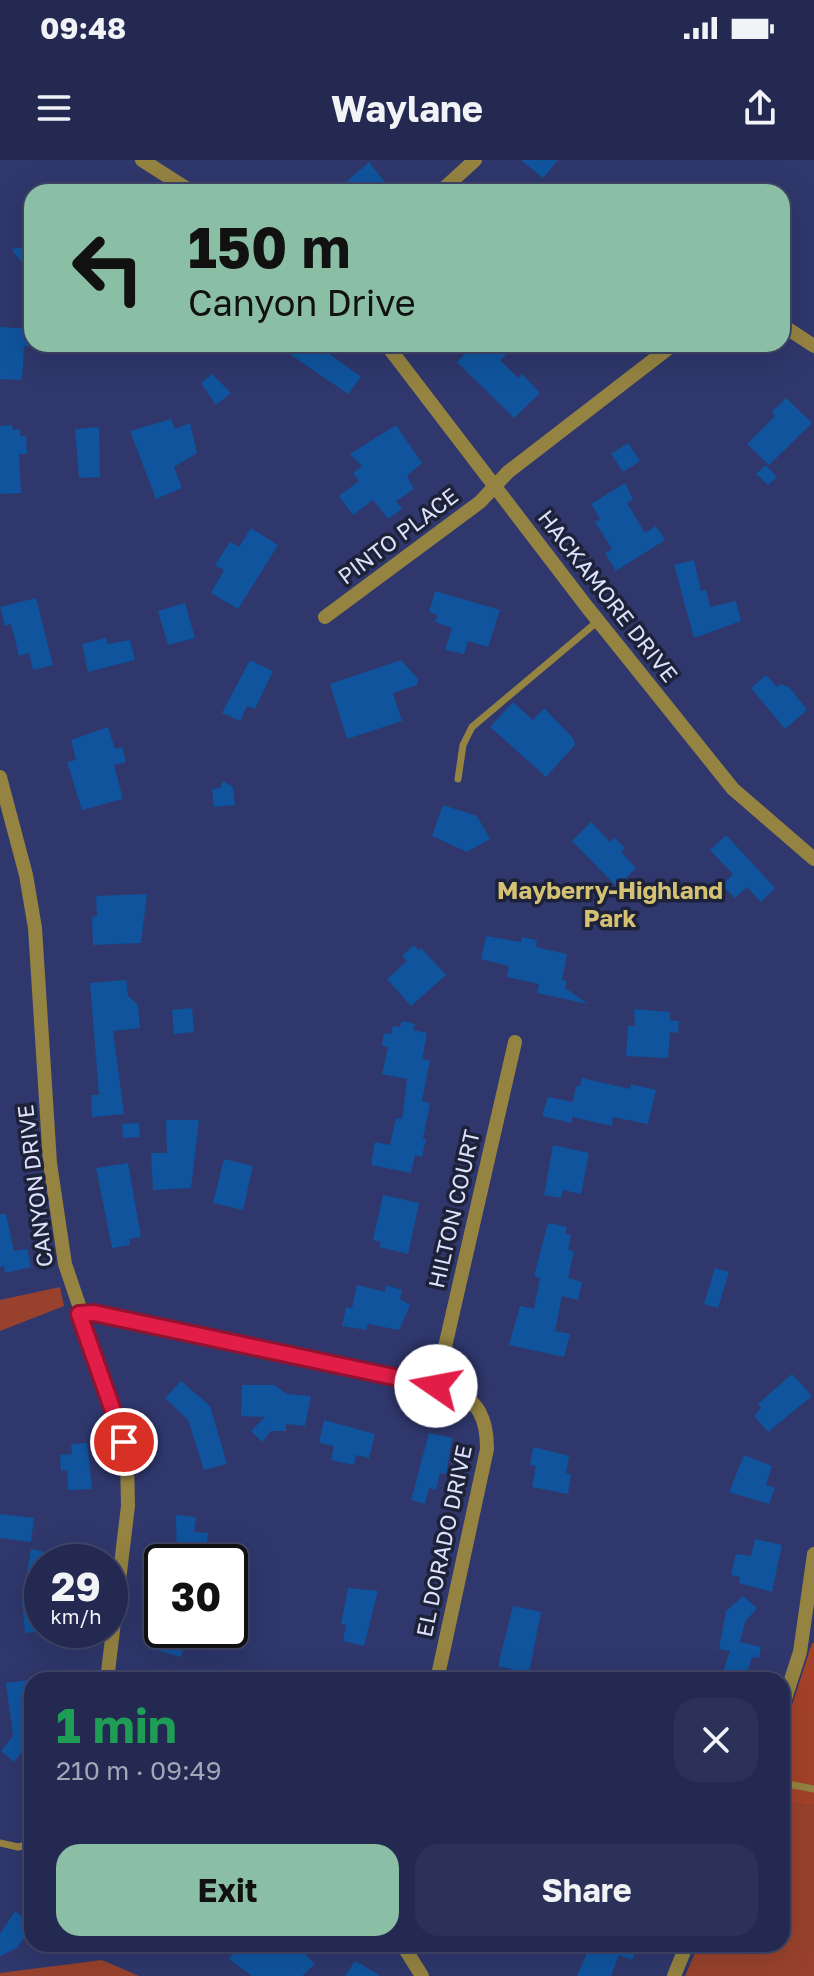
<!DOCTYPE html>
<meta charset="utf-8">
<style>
:root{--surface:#232951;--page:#2b3158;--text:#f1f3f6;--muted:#a3a6b7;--line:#404568;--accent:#8abfa5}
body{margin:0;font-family:"Golos Text",sans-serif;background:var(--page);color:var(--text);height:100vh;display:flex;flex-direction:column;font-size:30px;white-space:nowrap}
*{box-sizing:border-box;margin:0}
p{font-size:26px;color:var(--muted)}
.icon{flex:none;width:44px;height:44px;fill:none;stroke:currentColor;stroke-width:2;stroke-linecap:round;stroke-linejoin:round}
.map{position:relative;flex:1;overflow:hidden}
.panel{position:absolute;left:24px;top:1512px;width:766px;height:280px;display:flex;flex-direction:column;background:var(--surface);border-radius:24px;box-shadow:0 8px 32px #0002,0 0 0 2px var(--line)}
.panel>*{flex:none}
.banner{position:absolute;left:24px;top:24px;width:766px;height:168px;border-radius:24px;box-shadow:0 8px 32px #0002,0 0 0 2px var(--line);background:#8abfa5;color:#111;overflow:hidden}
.speed{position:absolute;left:24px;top:1384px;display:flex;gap:16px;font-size:40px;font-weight:700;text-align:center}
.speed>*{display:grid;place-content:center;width:104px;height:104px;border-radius:50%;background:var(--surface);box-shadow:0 8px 32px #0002,0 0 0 2px var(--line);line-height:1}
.speed small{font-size:20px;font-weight:400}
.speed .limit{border:4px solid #111;border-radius:12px;background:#fff;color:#111}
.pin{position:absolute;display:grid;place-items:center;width:68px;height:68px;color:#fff;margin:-34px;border:4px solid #fff;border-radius:50%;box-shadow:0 2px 8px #0007}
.me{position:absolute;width:88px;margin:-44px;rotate:282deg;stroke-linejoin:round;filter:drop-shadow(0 0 6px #0008)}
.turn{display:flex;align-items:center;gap:28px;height:168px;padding:0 32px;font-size:36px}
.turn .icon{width:104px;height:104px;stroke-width:2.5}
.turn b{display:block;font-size:56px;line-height:68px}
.round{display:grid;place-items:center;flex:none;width:84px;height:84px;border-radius:24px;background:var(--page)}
.summary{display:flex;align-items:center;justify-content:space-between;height:136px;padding:0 32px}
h1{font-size:48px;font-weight:700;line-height:60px;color:#1e9e55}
.button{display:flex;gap:16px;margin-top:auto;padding:16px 32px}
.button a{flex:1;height:92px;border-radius:24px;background:var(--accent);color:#111;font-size:32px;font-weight:700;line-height:92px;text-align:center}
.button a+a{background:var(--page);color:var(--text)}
.status{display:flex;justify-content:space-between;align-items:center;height:56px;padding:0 40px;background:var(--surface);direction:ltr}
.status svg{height:22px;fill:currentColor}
header{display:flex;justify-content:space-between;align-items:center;height:104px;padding:0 32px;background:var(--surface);font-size:36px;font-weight:700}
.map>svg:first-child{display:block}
</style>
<div class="status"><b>09:48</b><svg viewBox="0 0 49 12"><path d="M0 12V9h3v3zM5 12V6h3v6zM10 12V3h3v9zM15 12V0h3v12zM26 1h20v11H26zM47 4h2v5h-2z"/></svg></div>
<header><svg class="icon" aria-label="menu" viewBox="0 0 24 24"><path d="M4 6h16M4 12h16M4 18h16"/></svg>Waylane<svg class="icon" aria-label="share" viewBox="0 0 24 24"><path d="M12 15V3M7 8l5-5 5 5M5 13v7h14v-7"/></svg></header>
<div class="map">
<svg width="814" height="1816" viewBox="0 0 814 1816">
<rect width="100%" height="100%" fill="#2f376c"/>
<path fill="#98422d" d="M60 1127 64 1146 0 1171V1140Z
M782 1642 814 1646V1816H685L699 1784H782Z
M102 1800 139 1816H0V1813Z"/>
<path fill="#a34129" d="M812 1483H814V1646L782 1642V1576Z"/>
<path fill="#0f549d" d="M521 0H558L543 18Z
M369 2 388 26 381 32H335Z
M32 86V115L11 89Z
M0 167 32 169V187L24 186 22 220 0 219Z
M275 184H316L361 217 348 234Z
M475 184H496L506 195 500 200 518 218 522 214 540 233 514 258 457 202Z
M212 214 231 233 216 245 201 223Z
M786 238 812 263 769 305 747 284 775 256 772 252Z
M171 259 175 269 190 263 197 293 174 307 182 328 156 339 130 271Z
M12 265 13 270 20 269V276H26L27 294H19L21 333 0 334V266Z
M396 265 422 303 407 316 414 329 396 341 402 349 388 359 373 340 353 355 339 336 359 321 353 313 362 306 350 294Z
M99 267 100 317 79 318 75 269Z
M628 283 640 301 623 312 611 294Z
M766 305 777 317 768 325 756 314Z
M625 323 633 339 627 343 645 373 656 366 665 380 616 411 605 393 612 389 595 362 600 359 591 344Z
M251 368 278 385 238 449 211 433 224 410 215 405 230 382 239 387Z
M694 400 701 431 706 430 710 447 736 441 741 461 694 478 674 405Z
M435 431 500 450 488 487 468 481 464 494 445 490 452 468 435 462 438 455 429 452Z
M36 438 53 505 33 510 29 493 19 496 11 464 5 466 0 447Z
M185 443 195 478 168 485 158 451Z
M106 478 108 484 130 480 135 500 88 512 82 484Z
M250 500 273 511 255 549 247 546 240 561 222 553Z
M401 500 418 519 417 525 393 533 402 561 347 579 330 524Z
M766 515 777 527 781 524 790 528 807 550 785 569 751 528Z
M513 542 533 560 544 548 574 579 575 585 546 617 490 567Z
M108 567 115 589 122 587 126 602 114 605 123 639 82 650 67 602 76 600 71 580Z
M223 621 233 627 235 645 214 647 212 629 220 628Z
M443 645 477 656 490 679 467 692 432 676Z
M591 662 610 682 614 677 625 688 621 692 636 708 617 727 572 681Z
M726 675 775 728 761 742 747 727 735 738 722 725 733 714 710 690Z
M147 734 141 783 93 785 92 757 97 756 96 736Z
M486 776 521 782 522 777 537 780 536 787 567 794 562 820 567 821 565 828 588 844 537 833 539 824 507 817 509 806 481 799Z
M414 785 419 790 421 788 446 815 411 846 387 819 407 801 402 796Z
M126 820 128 836 138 845 140 868 113 871 124 954 92 957 91 935H99L90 823Z
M192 848 194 872 174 874 172 850Z
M634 849 670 852V860L679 861 678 873 670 872 668 898 626 896 628 866H635Z
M402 861 415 864 413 870 427 873 422 899 430 900 422 941 430 943 423 979H426L422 997 415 995 411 1013 371 1005 375 982 390 985 396 958 402 959 407 919 382 914 388 887 382 885 384 873 391 874 393 866 400 867Z
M582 918 630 929 631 924 656 930 648 964 613 957 612 966 572 957V963L542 956 548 937 573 942 576 926H580Z
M166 960H199L191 1028 153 1030 151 993H167Z
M139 963 140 977 123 978 122 964Z
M553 985 589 993 581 1034 563 1030 561 1038 544 1035Z
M224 999 253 1006 243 1050 213 1043Z
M128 1003 141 1077 129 1079 130 1085 112 1088 96 1008Z
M383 1035 419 1043 408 1094 379 1087 381 1082 373 1080Z
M0 1054H6L14 1091 27 1089 31 1107 5 1113 4 1106 0 1107Z
M548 1063 567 1067 565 1074 571 1075 568 1090 574 1091 568 1118 582 1122 578 1140 562 1136 555 1171 570 1174 564 1197 509 1185 520 1146 534 1149 540 1118 534 1116Z
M715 1108 729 1112 718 1148 704 1144Z
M357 1125 385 1132 386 1125 402 1130 400 1139 410 1145 399 1170 368 1164 366 1170 342 1166 346 1147 352 1148Z
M792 1214 812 1236 768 1272 754 1256 761 1248 758 1244Z
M181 1221 210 1246 227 1304 204 1310 188 1260 165 1238Z
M242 1225H274L287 1234 311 1236 305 1266 286 1264V1271H271L262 1282 251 1271 265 1257 241 1256Z
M324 1260 375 1274 369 1298 356 1295 354 1305 331 1300 334 1286 319 1283Z
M429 1273 452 1278 446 1314 440 1313 436 1330 429 1328 425 1344 411 1340Z
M87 1283 92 1329 68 1330 67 1310 61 1311 60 1295 72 1294 71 1284Z
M533 1287 569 1296 566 1313 571 1314 568 1334 532 1327 536 1306 530 1305Z
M744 1295 772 1306 766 1325 775 1328 769 1344 729 1332Z
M0 1354 34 1358 31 1382 0 1378Z
M176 1355 196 1357 194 1372 208 1373 205 1402H177Z
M755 1379 782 1385 772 1432 739 1423 740 1417 731 1415 736 1394 751 1396Z
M31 1389 66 1396V1402H42V1471L25 1473 22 1442Z
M348 1428 378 1431 364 1486 343 1481 346 1465 341 1464Z
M743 1436 757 1448 745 1462 740 1482 761 1487 759 1498 752 1497 745 1520H720L730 1491 719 1489 726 1451Z
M513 1446 541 1452 529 1513 498 1506Z
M157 1470H188L181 1497 152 1489Z
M29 1520 32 1585 28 1584 14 1602 1 1591 13 1576 6 1523Z
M15 1751 32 1766 17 1788 0 1796V1774Z
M239 1784H274L300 1789 315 1804 302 1816H252L229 1799Z
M591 1784H638L632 1800 619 1795 611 1816H577Z
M355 1801 361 1804 380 1816H345Z"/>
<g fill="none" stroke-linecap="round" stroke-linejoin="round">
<path stroke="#948341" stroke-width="7" d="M458 619 463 585 472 567 598 461
M782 1623 814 1629
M0 1683 18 1687 32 1684"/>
<path stroke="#948341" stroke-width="14" d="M142 0 192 32
M440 32 475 0
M782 165 814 186
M386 184 587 447 733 629 814 699
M325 457 480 342 508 312 674 184
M0 617 26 715 35 768 50 1003 65 1104 119 1263 127 1299 128 1346 107 1520
M79 1154 94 1153 450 1229C479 1240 487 1259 487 1289L437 1520
M436 1226 515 882
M782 1548 800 1492 814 1394
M402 1784 422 1816
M674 1816 687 1784"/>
</g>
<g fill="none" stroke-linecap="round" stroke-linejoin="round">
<g stroke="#92132f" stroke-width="20">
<path id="route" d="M124 1282 79 1154 94 1153 436 1226"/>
</g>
<use href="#route" stroke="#e11d48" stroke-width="14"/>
</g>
<g text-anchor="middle" stroke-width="7" stroke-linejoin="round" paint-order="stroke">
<g font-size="22" fill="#dce2fc" stroke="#1d2239">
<text transform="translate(398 376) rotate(-37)" y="8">PINTO PLACE</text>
<text transform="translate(608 436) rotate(52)" y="8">HACKAMORE DRIVE</text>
<text transform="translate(35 1026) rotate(-97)" y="8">CANYON DRIVE</text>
<text transform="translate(454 1049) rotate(-77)" y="8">HILTON COURT</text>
<text transform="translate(444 1381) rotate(-78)" y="8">EL DORADO DRIVE</text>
</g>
<g font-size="24" font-weight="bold" fill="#d5c174" stroke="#1d2239">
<text x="610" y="739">Mayberry-Highland<tspan x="610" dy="28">Park</tspan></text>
</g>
</g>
</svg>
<div class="speed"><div>29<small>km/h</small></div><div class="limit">30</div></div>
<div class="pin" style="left:124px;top:1282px;background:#d93025"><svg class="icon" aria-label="arrive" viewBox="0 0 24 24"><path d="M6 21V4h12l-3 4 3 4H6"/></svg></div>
<svg class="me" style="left:436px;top:1226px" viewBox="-20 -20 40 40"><circle r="19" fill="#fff"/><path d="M0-13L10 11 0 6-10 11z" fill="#e11d48"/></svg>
<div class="banner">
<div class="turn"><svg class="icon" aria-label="left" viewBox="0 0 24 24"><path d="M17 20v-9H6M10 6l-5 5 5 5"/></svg><div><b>150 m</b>Canyon Drive</div></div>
</div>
<section class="panel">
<div class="summary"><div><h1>1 min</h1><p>210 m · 09:49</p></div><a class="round"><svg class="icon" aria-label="close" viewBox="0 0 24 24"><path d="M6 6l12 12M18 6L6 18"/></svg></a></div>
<div class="button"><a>Exit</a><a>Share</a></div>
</section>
</div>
